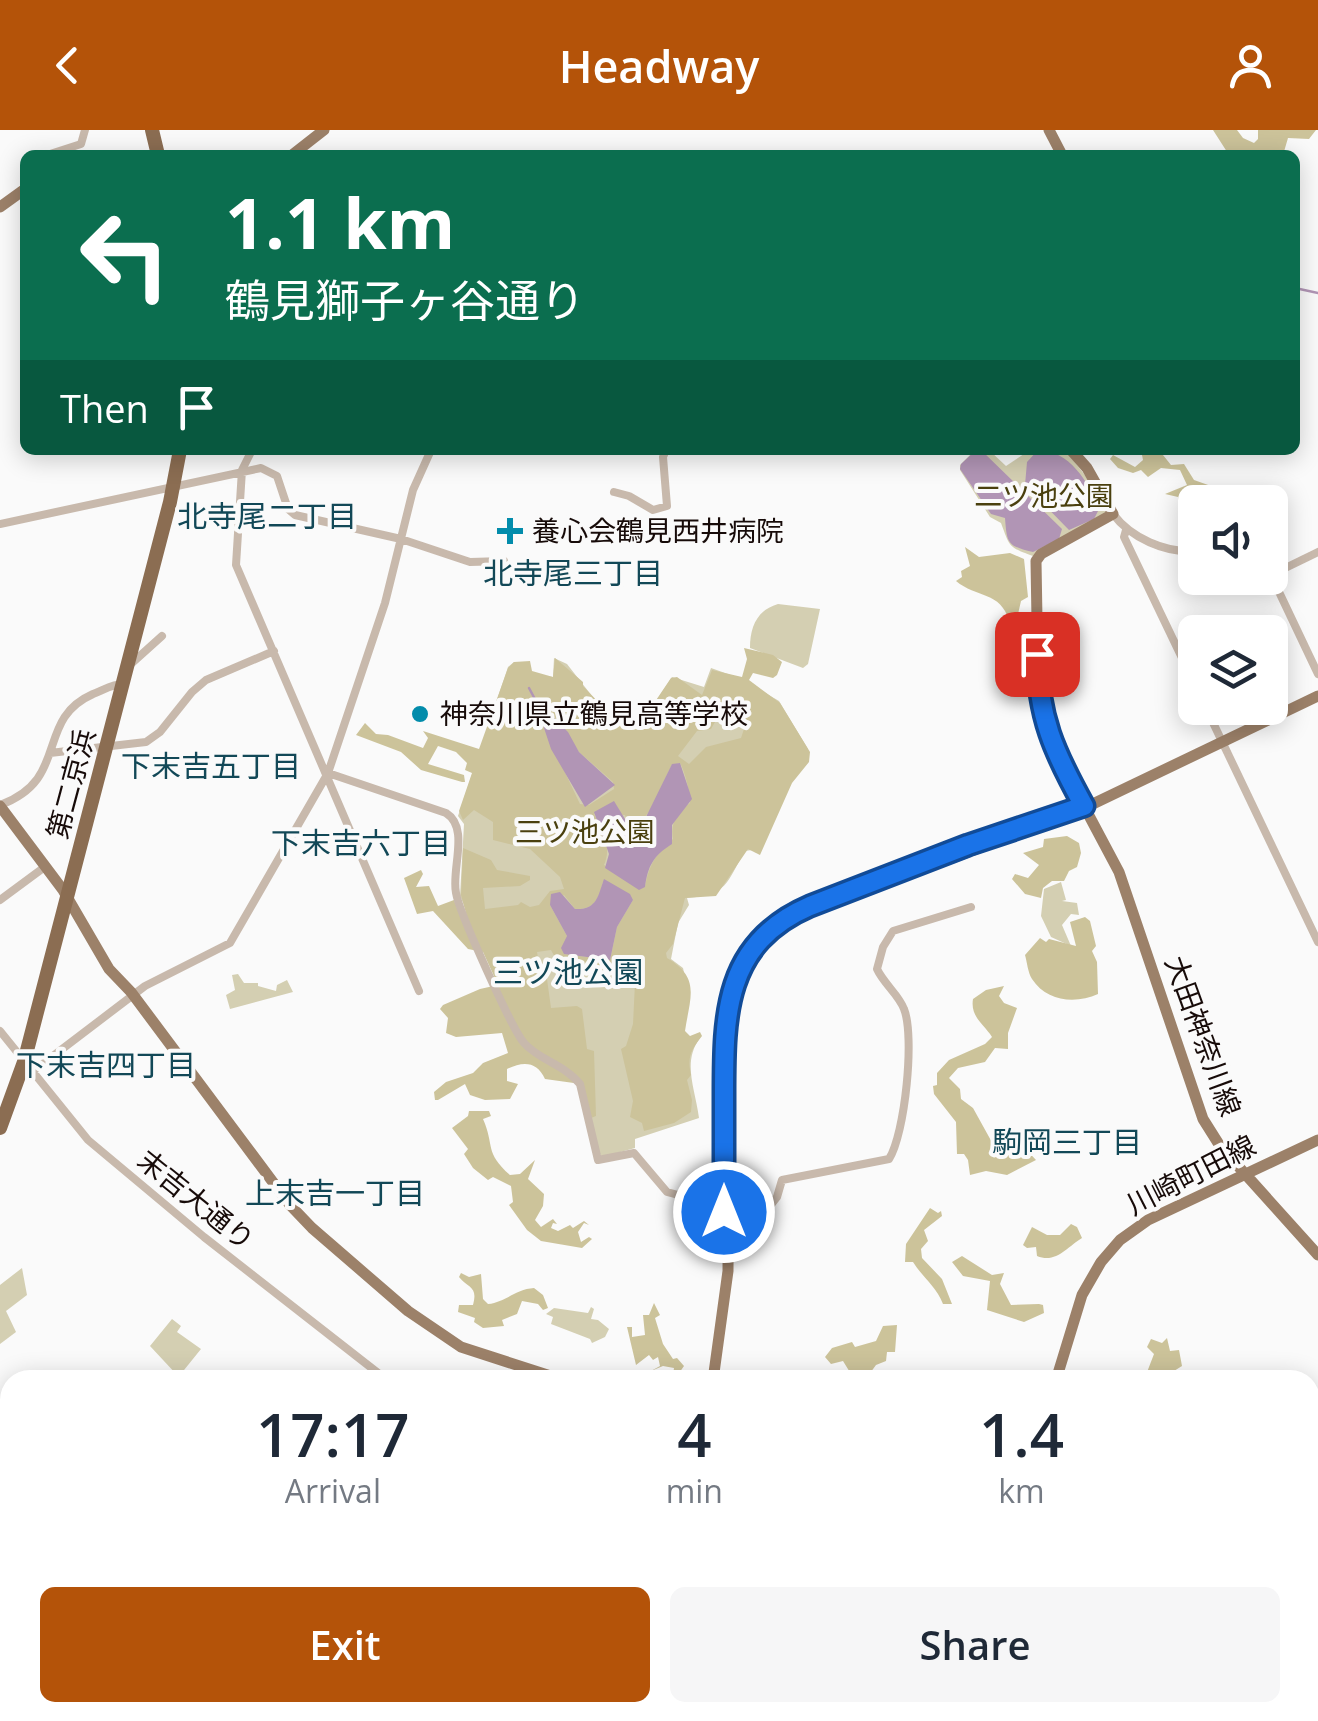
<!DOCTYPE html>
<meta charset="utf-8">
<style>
:root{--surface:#fff;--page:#f6f6f7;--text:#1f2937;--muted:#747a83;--accent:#b45309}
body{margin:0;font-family:"Open Sans","Noto Sans JP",sans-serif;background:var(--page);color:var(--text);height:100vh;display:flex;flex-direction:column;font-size:38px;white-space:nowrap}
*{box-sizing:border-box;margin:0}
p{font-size:32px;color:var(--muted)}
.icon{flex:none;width:55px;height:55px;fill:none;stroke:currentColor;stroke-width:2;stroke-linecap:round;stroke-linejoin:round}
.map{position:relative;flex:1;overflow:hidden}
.panel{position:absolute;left:0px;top:1240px;width:1320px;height:352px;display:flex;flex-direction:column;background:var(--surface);border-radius:30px 30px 0 0;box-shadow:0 5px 25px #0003}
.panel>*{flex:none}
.hud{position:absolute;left:20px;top:20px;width:1280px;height:305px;border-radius:15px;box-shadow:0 5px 25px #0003;background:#0b6e4f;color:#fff;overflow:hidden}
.buttons{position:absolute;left:1178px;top:355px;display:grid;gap:20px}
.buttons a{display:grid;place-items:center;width:110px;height:110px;border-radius:15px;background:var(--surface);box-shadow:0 5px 25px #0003;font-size:50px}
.pin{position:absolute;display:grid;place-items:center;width:85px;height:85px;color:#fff;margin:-42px;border-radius:20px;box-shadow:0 5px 15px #0006}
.me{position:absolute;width:110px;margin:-55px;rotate:0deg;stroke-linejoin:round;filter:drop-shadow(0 0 8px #0008)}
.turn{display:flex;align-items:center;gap:35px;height:210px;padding:0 40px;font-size:45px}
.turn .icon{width:130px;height:130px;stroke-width:2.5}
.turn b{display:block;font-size:70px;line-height:85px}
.then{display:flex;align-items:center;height:95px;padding:0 40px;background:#0003;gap:20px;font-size:38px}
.eta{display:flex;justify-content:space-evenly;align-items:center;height:170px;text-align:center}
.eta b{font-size:60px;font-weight:600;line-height:70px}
.cta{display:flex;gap:20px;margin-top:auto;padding:20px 40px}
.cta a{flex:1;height:115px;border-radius:15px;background:var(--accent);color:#fff;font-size:40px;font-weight:600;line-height:115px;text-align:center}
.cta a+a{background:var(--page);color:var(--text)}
header{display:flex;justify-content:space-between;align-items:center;height:130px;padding:0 40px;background:var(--accent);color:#fff;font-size:45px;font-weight:600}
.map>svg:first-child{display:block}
</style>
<header><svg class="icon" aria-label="back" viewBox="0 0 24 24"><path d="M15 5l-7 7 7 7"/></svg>Headway<svg class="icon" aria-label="person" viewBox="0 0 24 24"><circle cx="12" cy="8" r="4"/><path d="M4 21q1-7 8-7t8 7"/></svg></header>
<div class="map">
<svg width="1318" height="1591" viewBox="0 0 1318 1591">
<rect width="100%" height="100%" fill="#fafafa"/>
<path fill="#d4cfb2" d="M975 320H989L1006 336 1030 320H1065L1096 359 1106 384 1033 426C1008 417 1010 417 1001 393L990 387 960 340V335Z
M778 474 820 479 808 534 803 538 750 518C750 497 757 480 778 474Z
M554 528 567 534 599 575 641 594 672 547 704 557 711 538 742 549 779 571 808 619 759 719 745 721C726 753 728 765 687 768L689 775 678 793 671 829 683 838 688 861 681 902 687 908H700C682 932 695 958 699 988L635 1009V1018L602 1027 597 1019 587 962 519 901 460 766 464 694 458 686 508 537 514 532 521 543 553 547Z
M1061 752 1066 770 1062 771 1077 773 1079 785 1071 784 1062 795 1071 816 1051 807 1041 786 1044 759Z
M238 844 244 853H258V856L276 861 277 855 287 850 293 862 230 879 226 865 235 860 232 845Z
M22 1138 27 1165 6 1181 16 1202 0 1214V1155Z
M591 1177 594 1179 591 1189 598 1190 609 1199 605 1207 592 1213 590 1209 551 1194 553 1187 546 1184 554 1178 588 1183Z
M172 1189 181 1196 177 1202 201 1219 180 1245H177L150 1216Z"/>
<path fill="#ccc39a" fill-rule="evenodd" d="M1213 0H1237L1243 8 1254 13 1258 9V0H1316L1309 9 1288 8 1283 25H1229Z
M1141 320H1159L1171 335 1184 334 1194 350 1211 356 1212 363 1220 368 1225 360 1232 358 1236 364 1233 372H1195V403L1178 406V367L1165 364 1187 355 1180 340 1161 338 1148 347 1141 340 1133 343 1118 338 1110 329 1113 325 1135 337 1143 330Z
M965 417 979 427 1010 423 1024 429 1028 467 1021 471 1016 493 1009 491C1001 461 976 468 956 451L962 447 961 441 970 436Z
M744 518 773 525 782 532 777 545 773 548 753 543 749 550 780 573 810 622 809 632 792 653 760 725 748 719 716 766 685 768 673 814 666 823 667 828C701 848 690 867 685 901L690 906 700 902 702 906C691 920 687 927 691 945L687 950 692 970 691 982 674 993 644 1001 642 993 630 987 633 971 621 919 626 916 633 894 635 853 620 836 558 833 551 820 537 822 540 839 547 849 551 878 577 876 582 879 587 919 594 921 596 986 591 988 581 954 545 949C537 931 523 931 507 939V951L518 954 510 969 485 970 470 965 465 954 438 970H435L434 962 446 952 473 943 483 933 508 923 502 903 456 907 446 903 448 888 440 879 443 875 480 859 498 855 483 822 468 819 433 781 417 784 404 748 421 740 423 744 416 757 429 756 438 776 454 770 462 791 467 787 461 765 463 718 491 730 497 740 530 746V750L520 756 483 758 485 779 518 775 521 772 530 777 539 775 550 761 564 759 560 747 530 719 493 710V692L474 680 463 690 459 681 472 643 465 640 467 633 456 622 438 616 428 634 464 645 465 652H462L421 640 401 622 356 605 365 593 376 604 388 605 423 618 428 608 423 601 479 619 508 538 514 532 530 531 532 541 553 547 555 528 583 552V556L602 576 640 594 671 548 677 547 702 565 712 540 742 547 747 529ZM719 585 745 596 741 608 706 617 689 634 678 626 697 601 711 599ZM553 587 557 588 579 622 613 652 614 659 589 675 580 674 543 596ZM680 633C685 642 690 662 690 673 677 682 670 693 673 709 656 724 649 734 645 757L604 735C612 717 603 701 594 684L625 685 630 696C653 691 661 654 672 635ZM603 752 633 770 617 797 610 830 564 824 567 806 550 775 564 765 575 779C595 780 599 768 603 752Z
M1067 706 1079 713 1081 723 1077 737 1069 741 1064 751H1052L1043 758 1041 768 1025 764 1012 749 1015 744 1028 748 1039 735 1023 723 1043 717 1044 709Z
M1085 787 1090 791 1096 816 1092 821 1097 832 1098 864C1076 874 1047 872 1032 849 1028 843 1027 832 1025 825L1040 808 1046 812 1049 809 1076 816 1070 792Z
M1004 856 999 866 1004 873 1017 878 1008 903V919L995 918 985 932 958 938 949 948 960 959 961 969 973 978 999 1025 1019 1012 1036 1030 1007 1045 986 1041 970 1045 968 1030 964 1024H957L956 992 934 964 933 956 937 955V943L949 930 985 914 992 907C984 894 970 887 973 869L986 860Z
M469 981H489L491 986 483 989C495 1016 484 1022 510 1045L520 1044 535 1030 528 1049 544 1064 543 1076 535 1090 541 1097 553 1089 557 1094 553 1093 551 1098 558 1101 570 1095 573 1098 584 1091 589 1095 584 1093 578 1102 581 1112 589 1107 592 1109 582 1118 541 1111 527 1100 509 1075 513 1072 511 1056 493 1047 488 1050 473 1038 464 1024 468 1019 452 998 468 986Z
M930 1078 938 1083 941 1081 942 1086 924 1100 928 1111 921 1119 922 1128 942 1149 952 1174H943C936 1156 923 1148 913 1132H905L906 1114Z
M1071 1094 1077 1097 1082 1108C1067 1117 1056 1134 1037 1126L1036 1117 1027 1118 1023 1115 1032 1097 1047 1105H1060Z
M962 1126 992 1145 1004 1143 1000 1154 1011 1175 1039 1174 1043 1175 1044 1183 1024 1192 987 1180 990 1151 963 1146 952 1132Z
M461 1143 469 1147 481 1144 483 1169 488 1174C506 1172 516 1159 534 1158L543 1165 548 1178 543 1180 538 1174 522 1171 517 1184 502 1190 504 1196 483 1198 474 1192 475 1188 458 1182 459 1175H473C478 1156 469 1159 459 1147Z
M654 1173 660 1185 655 1188 663 1214 673 1229 677 1228 684 1236 677 1246 673 1244 674 1238 663 1236 651 1241 660 1236 658 1227 653 1230 649 1225 636 1235 627 1197H632V1207L645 1205 643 1185H649Z
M897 1195 895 1222H887L886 1231 876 1235 865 1250H843L851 1244 843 1231 831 1234 825 1227 832 1218 852 1212 855 1217 876 1211 883 1196Z
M1167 1208 1170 1221 1179 1220 1182 1236 1174 1241 1182 1250H1144L1154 1224 1147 1217 1151 1209 1162 1213Z"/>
<path fill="#b195b5" d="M976 320H981L1062 399 1059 409 1033 422C1007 416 1007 413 1005 388L991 384 960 339 961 334Z
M1038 320C1069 320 1089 352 1099 379L1094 389 1069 400 1025 355 1027 332Z
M553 587 568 602 579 622 615 655 585 677 551 619 543 595Z
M680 633 692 669 672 695V714C653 726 648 736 645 757L639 760 605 738 609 724 594 682 614 671 628 694 636 696 646 687 672 634Z
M604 749 630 764 633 770 617 797 610 830 564 824 561 818 567 806 550 775 551 764 560 762 575 779C597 780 598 766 604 749Z
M769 1583H1291L1274 1591H820Z"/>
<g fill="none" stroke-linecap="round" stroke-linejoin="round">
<path stroke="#b195b5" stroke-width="2.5" d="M1295 158 1318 163
M529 558 544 586"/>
<path stroke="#c8b9ac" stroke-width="8" d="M47 25 81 14 85 0
M252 320 242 340 236 435 419 861
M614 362 629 366 653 380 667 376 663 327 666 320
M1113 384C1131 408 1165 423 1195 421
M0 394 261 338 277 346 288 379 295 385 401 409 470 432 504 431
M1126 400 1124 407 1195 555
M1270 442 1275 443 1318 422
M1270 443 1318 544
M132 533 162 506
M1206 578 1318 812
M50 623 146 612 160 602 192 562 206 550 274 521
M328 643 446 683C470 698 451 739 456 763 459 782 512 899 524 913 539 930 565 935 580 954L598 1030 634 1023 667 1062 723 1077 758 1091 777 1067 782 1050 889 1029C905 1004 915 906 904 879 899 865 884 854 877 839L883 817 893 801 971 777
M0 675C71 649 34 590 93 564 104 560 112 554 123 554
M0 770 46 736
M0 901 88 1010 204 1107 387 1250
M32 942 145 856 230 813 328 643 385 473 413 360 431 320
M0 1569 10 1580
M12 1582 19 1591
M378 1582 381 1591
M232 1591 257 1582
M613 1591 616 1582"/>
<path stroke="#9c8169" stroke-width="11" d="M1049 0 1062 25
M292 25 324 0
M0 77 25 59
M1071 320 1087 338 1113 384 1041 424 1036 431 1038 549 1043 589 1052 616 1119 742 1203 989 1220 1016 1318 1125
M0 676 63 760 109 839 131 862 290 1075 312 1098 408 1181 461 1217 563 1250
M713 1250 728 1141 729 894C736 841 763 803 812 780L1074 683 1318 566
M1056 1250 1082 1165 1101 1132 1120 1110 1148 1090 1318 1010
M1318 1349 1314 1410 1318 1538
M0 1555 10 1546
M636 1582 649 1591"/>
<path stroke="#8b6d52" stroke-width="14" d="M152 0 158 25
M0 998 24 932 170 372 180 320"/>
</g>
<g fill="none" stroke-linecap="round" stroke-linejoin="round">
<g stroke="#114b97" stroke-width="25">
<path id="route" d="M724 1082C724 1043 724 1004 724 965 724 885 724 813 810 776L968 715 1084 676C1054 622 1038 587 1037 524"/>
</g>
<use href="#route" stroke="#1a73e8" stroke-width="18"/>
</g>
<g fill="#028cab" stroke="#fafafa" stroke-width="4">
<path d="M505 386h10v10h10v10h-10v10h-10v-10h-10v-10h10z"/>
<circle cx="420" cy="584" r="10"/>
</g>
<g text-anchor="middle" stroke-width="8" stroke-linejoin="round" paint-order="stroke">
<g font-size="28" fill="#4a400e" stroke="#fafafa">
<text x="1044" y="376">二ツ池公園</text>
<text x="585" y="712">三ツ池公園</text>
</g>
<g font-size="28" fill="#170b09" stroke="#fafafa" text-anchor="start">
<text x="532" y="411">養心会鶴見西井病院</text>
<text x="440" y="594">神奈川県立鶴見高等学校</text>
</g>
<g font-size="28" fill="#170b09" stroke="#fafafa">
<text transform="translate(71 654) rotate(-75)" y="10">第二京浜</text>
<text transform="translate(1203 906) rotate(70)" y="10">大田神奈川線</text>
<text transform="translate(1191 1045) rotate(-27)" y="10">川崎町田線</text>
<text transform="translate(196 1070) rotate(39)" y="10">末吉大通り</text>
</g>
<g font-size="30" fill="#124857" stroke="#fafafa">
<text x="267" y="397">北寺尾二丁目</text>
<text x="573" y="454">北寺尾三丁目</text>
<text x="211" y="647">下末吉五丁目</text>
<text x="361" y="724">下末吉六丁目</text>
<text x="568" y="853">三ツ池公園</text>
<text x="106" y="946">下末吉四丁目</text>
<text x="1067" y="1023">駒岡三丁目</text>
<text x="335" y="1074">上末吉一丁目</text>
</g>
</g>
</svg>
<div class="buttons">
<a><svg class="icon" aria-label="sound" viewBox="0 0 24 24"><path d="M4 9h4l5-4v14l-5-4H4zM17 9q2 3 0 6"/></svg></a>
<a><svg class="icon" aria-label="layers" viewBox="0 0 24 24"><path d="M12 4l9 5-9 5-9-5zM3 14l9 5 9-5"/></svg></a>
</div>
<div class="pin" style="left:1037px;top:524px;background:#d93025"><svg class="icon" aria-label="arrive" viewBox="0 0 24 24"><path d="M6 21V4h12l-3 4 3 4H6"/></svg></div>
<svg class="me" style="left:724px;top:1082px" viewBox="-20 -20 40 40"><circle r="17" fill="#1a73e8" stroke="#fff" stroke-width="3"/><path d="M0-11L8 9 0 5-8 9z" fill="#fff"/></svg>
<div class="hud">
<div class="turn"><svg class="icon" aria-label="left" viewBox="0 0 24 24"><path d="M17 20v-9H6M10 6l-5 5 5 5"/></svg><div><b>1.1 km</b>鶴見獅子ヶ谷通り</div></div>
<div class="then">Then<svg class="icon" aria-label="arrive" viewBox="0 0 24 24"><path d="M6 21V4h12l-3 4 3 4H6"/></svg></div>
</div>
<section class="panel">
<div class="eta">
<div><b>17:17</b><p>Arrival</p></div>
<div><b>4</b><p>min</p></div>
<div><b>1.4</b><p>km</p></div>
</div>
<div class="cta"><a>Exit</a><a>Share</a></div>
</section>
</div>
